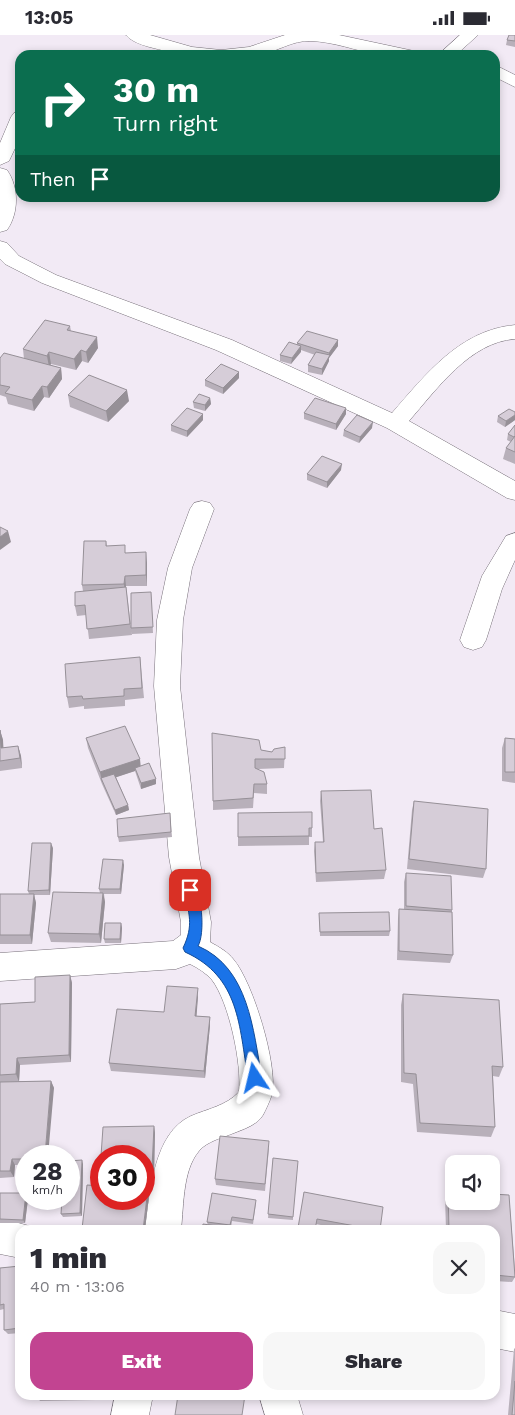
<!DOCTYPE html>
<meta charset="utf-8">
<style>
:root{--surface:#fff;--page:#f7f7f7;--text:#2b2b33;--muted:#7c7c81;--accent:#c24491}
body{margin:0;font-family:"Work Sans",sans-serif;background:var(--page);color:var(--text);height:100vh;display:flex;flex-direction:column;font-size:19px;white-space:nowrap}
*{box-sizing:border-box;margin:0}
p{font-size:16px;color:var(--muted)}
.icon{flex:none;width:28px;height:28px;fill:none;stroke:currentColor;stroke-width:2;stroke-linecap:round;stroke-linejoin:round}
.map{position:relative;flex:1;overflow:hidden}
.side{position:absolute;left:15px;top:1190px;width:485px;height:175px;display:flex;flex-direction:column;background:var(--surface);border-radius:15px;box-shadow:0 2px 8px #0003}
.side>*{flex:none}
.top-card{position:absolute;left:15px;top:15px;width:485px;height:152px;border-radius:15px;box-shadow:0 2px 8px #0003;background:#0b6e4f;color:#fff;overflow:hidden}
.tools{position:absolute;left:445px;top:1120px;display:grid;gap:10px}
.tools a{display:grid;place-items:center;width:55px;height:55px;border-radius:10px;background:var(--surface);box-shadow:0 2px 8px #0003;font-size:25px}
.speed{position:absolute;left:15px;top:1110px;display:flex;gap:10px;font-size:25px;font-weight:700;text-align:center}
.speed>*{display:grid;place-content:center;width:65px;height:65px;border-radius:50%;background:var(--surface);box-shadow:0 2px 8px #0003;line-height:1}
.speed small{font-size:12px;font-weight:400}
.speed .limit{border:8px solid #d22;background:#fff;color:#111}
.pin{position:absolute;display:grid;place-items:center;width:42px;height:42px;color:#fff;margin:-21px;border-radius:10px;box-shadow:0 2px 8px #0006}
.me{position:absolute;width:55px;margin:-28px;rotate:350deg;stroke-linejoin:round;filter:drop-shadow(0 0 4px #0008)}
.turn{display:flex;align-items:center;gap:18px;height:105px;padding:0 15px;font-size:22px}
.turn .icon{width:65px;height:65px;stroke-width:2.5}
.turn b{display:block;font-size:35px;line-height:42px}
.then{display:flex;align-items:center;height:48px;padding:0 15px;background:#0003;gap:10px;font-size:19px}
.round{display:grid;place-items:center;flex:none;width:52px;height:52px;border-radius:15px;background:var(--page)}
.overview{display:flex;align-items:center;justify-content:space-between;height:85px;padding:0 15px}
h1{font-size:30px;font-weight:800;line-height:38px}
.cta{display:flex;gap:10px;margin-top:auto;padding:10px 15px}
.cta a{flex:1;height:58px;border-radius:15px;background:var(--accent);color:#fff;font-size:20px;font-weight:800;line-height:58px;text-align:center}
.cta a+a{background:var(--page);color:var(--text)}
.status{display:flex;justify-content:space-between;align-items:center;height:35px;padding:0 25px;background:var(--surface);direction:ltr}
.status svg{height:14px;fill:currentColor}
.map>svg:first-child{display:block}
</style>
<div class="status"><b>13:05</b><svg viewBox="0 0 49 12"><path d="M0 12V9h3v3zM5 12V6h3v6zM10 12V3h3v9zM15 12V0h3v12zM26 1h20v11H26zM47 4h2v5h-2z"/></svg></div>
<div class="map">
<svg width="515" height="1380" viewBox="0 0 515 1380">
<rect width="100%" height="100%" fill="#f2eaf5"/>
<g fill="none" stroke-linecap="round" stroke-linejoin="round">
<g stroke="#78717a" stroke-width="1">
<path id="minor" d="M126 0H150L192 12 221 15 249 12 285 0H339L414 16 416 20C404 20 390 22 378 20 355 15 334 7 311 6 292 5 277 17 259 20 236 24 140 20 126 0Z
M460 0H478L456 20H438Z
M495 30 515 40V52L495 42Z
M20 77V103L9 126 0 130V108L11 82 14 78Z
M0 133 7 135C19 152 19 178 7 195L0 197Z
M0 206 7 208 19 221 56 240 232 305 392 378C426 339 460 295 515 290V304C470 307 437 354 409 386L515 446V465L507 463 387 393 216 315 42 248 5 229 0 224Z
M202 466 210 468 214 474 192 533 183 585 180 651 199 822 211 887 210 907C219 912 228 917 234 925 253 948 278 1030 272 1059 270 1066 266 1074 263 1080 257 1090 244 1094 234 1098 224 1102 212 1105 203 1112 182 1130 184 1170 181 1195H145C150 1159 153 1098 191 1081 207 1074 226 1071 239 1057 242 1029 229 967 212 945 206 938 198 933 190 929L176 934 0 946V918L173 906 181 900V887L169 822 154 651 157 585 168 533 190 474 194 468Z
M515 498V525L502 554 486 605 482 612 473 615 464 612 460 605 482 541 506 501Z
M0 1183 33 1192 34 1195H20V1223L0 1219Z
M495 1275 515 1279V1317L495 1313Z
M115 1360H153L149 1380H111Z
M259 1360H297L303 1380H265Z"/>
</g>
<use href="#minor" fill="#fff" fill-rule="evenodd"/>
</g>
<path fill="#b8b0ba" d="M515 0V12L506 10 507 5Z
M70 291 71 296 98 313 88 328 82 326 76 335 51 329 50 330 61 333 62 344 49 363 44 362 34 376 8 369 6 362 0 360V323L24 324 23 314Z
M338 305V311L329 323V326L322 340 308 337V330L315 320 301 315 291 329 280 326V320L297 309V308Z
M239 343 223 359 205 351V345Z
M68 360 129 366 108 387 70 372Z
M210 363 211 369 205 376 194 373 193 367Z
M346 373V379L336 395 304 384V378Z
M515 377V385L505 392 497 387 498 381Z
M203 385 187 402 171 396V390Z
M515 390V429L503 424 506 413 511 407 507 405 508 399Z
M372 393 359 408 343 401 344 395Z
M341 435 327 453 307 445V439Z
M106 506 107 511 126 518 147 528V551H126L132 600 89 604 86 580 77 581 75 571 83 556 82 550Z
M151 557 153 598 132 599 131 593Z
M140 622 144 663 125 665V671L84 674V671L69 673 67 662Z
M0 695 3 705V713L18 711 21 721 22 733 0 736Z
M86 703 140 724V731L156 749 141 754 135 736 116 742 128 770 129 775 116 780 102 749 88 713Z
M505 703 515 704V748L502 746V713Z
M285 712 284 733 258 734 267 749V759L254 758 253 773 213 775V766L261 715 272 717Z
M321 756 374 794 386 835 384 844 316 847 314 816 315 807H323L320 766Z
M414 766 486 834 483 843 407 834 412 775Z
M170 778 172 802 119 807 118 802Z
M238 778 312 793V802H309V810L238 811Z
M53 813 50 860H34L36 868 32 909H0V859H29L28 856Z
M124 830 121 859H104L105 867 101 908 51 907 48 898 100 858 99 854Z
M406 838 452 875 453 920 450 928 397 925 398 883 399 874H404V847Z
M319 878 390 896 389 901H320Z
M121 888 122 893 121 908H105L104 904Z
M70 940 72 948 71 1027 20 1030 19 1046H51L54 1053 26 1121V1130H15L14 1142 0 1143V969L35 967Z
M403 959 503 1032 499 1042 493 1041 495 1092 491 1102 417 1097 413 1049 401 1047V970Z
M198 961 196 981 210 982V990L205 1043 111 1036 109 1028 164 977Z
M154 1091 155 1098 154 1139H144V1121Z
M269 1113 265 1156 216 1150 215 1144Z
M273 1123 293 1182V1185L268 1183Z
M83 1129 82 1181 63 1182 61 1179Z
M448 1156 454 1157V1166H491V1159L509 1160 515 1235V1242L512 1247 495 1246V1195H446L445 1162Z
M304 1157 380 1195H345L316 1189 315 1195H298Z
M0 1158 28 1164 25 1188H0Z
M256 1168 253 1189 232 1186 231 1193 208 1190 207 1187Z
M20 1231V1298L8 1299 4 1295V1274L0 1275V1233Z
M515 1313V1380H508L514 1314Z
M37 1360H96V1365L40 1366 37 1362Z"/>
<path fill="#969097" d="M97 302 98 313 88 328 86 317Z
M338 305V311L329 323V326L322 340V334L329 321V318Z
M301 311V317L291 329 292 323Z
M81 315 82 326 76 335 74 324Z
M49 317 51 329 49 332 47 321Z
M61 333 62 344 49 363 47 352Z
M239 337V343L223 359V353Z
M42 351 44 362 34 376 32 365Z
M127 355 129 366 108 387 106 376Z
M210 363 211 369 205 376V370Z
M346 373V379L336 395V389Z
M203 379V385L187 402V396Z
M515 380V385L505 392 506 386Z
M373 387 372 393 359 408 360 402Z
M342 429 341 435 327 453V447Z
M8 496 11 507 0 515V502Z
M146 517 147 528V551L146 540Z
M125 541 126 551 125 559 124 549Z
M0 695 3 705 4 723 1 713Z
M18 711 21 721 22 733 20 723Z
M140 724 141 734 135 733V736L102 747 100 737Z
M156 744V749L141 754V748Z
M128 770 129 775 116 780 115 775Z
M51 808 53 813 50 860 49 855Z
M123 825 124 830 121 859 120 854Z
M103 858 105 867 101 908 99 899Z
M34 859 36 868 32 909 30 900Z
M121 888 122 893 121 908 120 904Z
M70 940 72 948 71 1027 69 1020Z
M198 953V961L196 989 195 981Z
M210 982V990L205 1043 204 1036Z
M17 1023 20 1030 19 1047 16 1039Z
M51 1046 54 1053 48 1121H45Z
M154 1091 155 1098 154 1139 152 1133Z
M12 1124 15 1130 14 1142 10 1136Z
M82 1125 83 1129 82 1181 80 1178Z
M148 1154 149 1161 145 1195H143Z
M26 1159V1164H28L25 1188 23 1185Z
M93 1360H96V1365L93 1361Z"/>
<path fill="#d6cdd8" stroke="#969097" d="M509 0H515V6L507 5Z
M45 285 70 291 67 295 97 302 86 317 81 315 74 324 49 317 47 321 23 314Z
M307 296 338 305 329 318 297 308Z
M289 307 301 311 292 323 280 320Z
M316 317 330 320 322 334 308 330Z
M4 318 61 333 47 352 42 351 32 365 5 358 10 352 0 350V323Z
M221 329 239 337 223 353 205 345Z
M89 340 127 355 106 376 68 360Z
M199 359 210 363 205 370 193 367Z
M315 363 346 373 336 389 304 378Z
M187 373 203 379 187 396 171 390Z
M509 374 515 377V380L506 386 498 381Z
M357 380 373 387 360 402 344 395Z
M515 390V401L514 402 508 399Z
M515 401V417L506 413Z
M322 421 342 429 327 447 307 439Z
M0 492 8 496 0 502Z
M84 506H106V511L125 510V518L146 517V540L125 541 124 549 82 550Z
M126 552 130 589 87 594 85 570 75 571V557Z
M151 557 153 592 131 593V558Z
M140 622 142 653 124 654V661L83 664 82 661 67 662 65 629Z
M125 691 140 724 100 737 86 703Z
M0 695 1 713 18 711 20 723 0 726Z
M212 698 259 705 261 715 272 717 274 714 285 712V724H255V733L264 737 267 749H254L253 763 213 766Z
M505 703 515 704V737H505Z
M149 728 156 744 141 748 135 733Z
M114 739 128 770 115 775 101 743Z
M371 755 374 794 382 793 386 835 316 838 315 807H324L321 756Z
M414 766 488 774 486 834 409 824Z
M312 777V793H309V801L238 802V778Z
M170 778 171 797 118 802 117 784Z
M32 808H51L49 855 28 856Z
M103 824 123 825 120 854H99Z
M406 838 451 841 452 875 406 871Z
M53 857 103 858 99 899 48 898Z
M0 859H34L30 900H0Z
M399 874 452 877 453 920 399 916Z
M389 877 390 896 320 897 319 878Z
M105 888H121L120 904H104Z
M70 940 69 1020 17 1023 16 1039 0 1040V969L35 967V942Z
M167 951 198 953 195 981 210 982 204 1036 109 1028 117 974 164 977Z
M403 959 499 965 503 1032 492 1031 495 1092 420 1088 416 1039 404 1038Z
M51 1046 45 1121H26V1124H12L10 1136H0V1047Z
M154 1091 152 1133H144V1121H101L103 1092Z
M220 1101 269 1106 265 1149 215 1144Z
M273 1123 298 1126 293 1182 268 1179Z
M82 1125 80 1178 61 1179 62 1164H69V1126Z
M87 1150 101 1151V1164H144V1154H148L143 1195 82 1194Z
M448 1156 454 1157V1166H491V1159L509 1160 515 1242 495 1240V1195H449Z
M304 1157 383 1172 380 1195H377L317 1184 315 1195H307L298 1193Z
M0 1158H26L23 1185 0 1184Z
M212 1158 256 1165 253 1185 232 1182 230 1190 207 1187Z
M203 1189 243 1195H202Z
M20 1231V1293L4 1295V1269L0 1270V1233Z
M515 1346V1380H512Z
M37 1360H93V1361L37 1362Z
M178 1360H245L242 1380H175Z"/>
<path fill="#1a73e8" stroke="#114b97" d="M190 849C203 854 205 900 198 911 249 933 253 995 262 1043L260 1048 255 1050 250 1048 248 1043C239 991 240 942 185 917L183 913C194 890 189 879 184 855Z"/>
</svg>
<div class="tools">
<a><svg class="icon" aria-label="sound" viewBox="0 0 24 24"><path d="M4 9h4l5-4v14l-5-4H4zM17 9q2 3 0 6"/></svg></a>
</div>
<div class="speed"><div>28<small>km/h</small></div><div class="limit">30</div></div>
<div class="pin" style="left:190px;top:855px;background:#d93025"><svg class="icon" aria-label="arrive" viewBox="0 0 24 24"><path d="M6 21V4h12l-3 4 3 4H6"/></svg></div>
<svg class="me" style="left:255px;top:1043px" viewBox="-20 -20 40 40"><path d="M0-17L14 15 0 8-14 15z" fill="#1a73e8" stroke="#fff" stroke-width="4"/></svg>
<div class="top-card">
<div class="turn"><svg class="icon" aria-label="right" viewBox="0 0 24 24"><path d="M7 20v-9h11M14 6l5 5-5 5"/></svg><div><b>30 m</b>Turn right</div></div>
<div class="then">Then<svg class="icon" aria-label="arrive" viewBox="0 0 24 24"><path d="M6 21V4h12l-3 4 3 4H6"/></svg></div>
</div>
<section class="side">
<div class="overview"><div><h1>1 min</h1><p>40 m · 13:06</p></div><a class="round"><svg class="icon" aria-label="close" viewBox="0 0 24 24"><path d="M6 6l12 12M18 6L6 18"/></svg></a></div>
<div class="cta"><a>Exit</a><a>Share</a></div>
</section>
</div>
